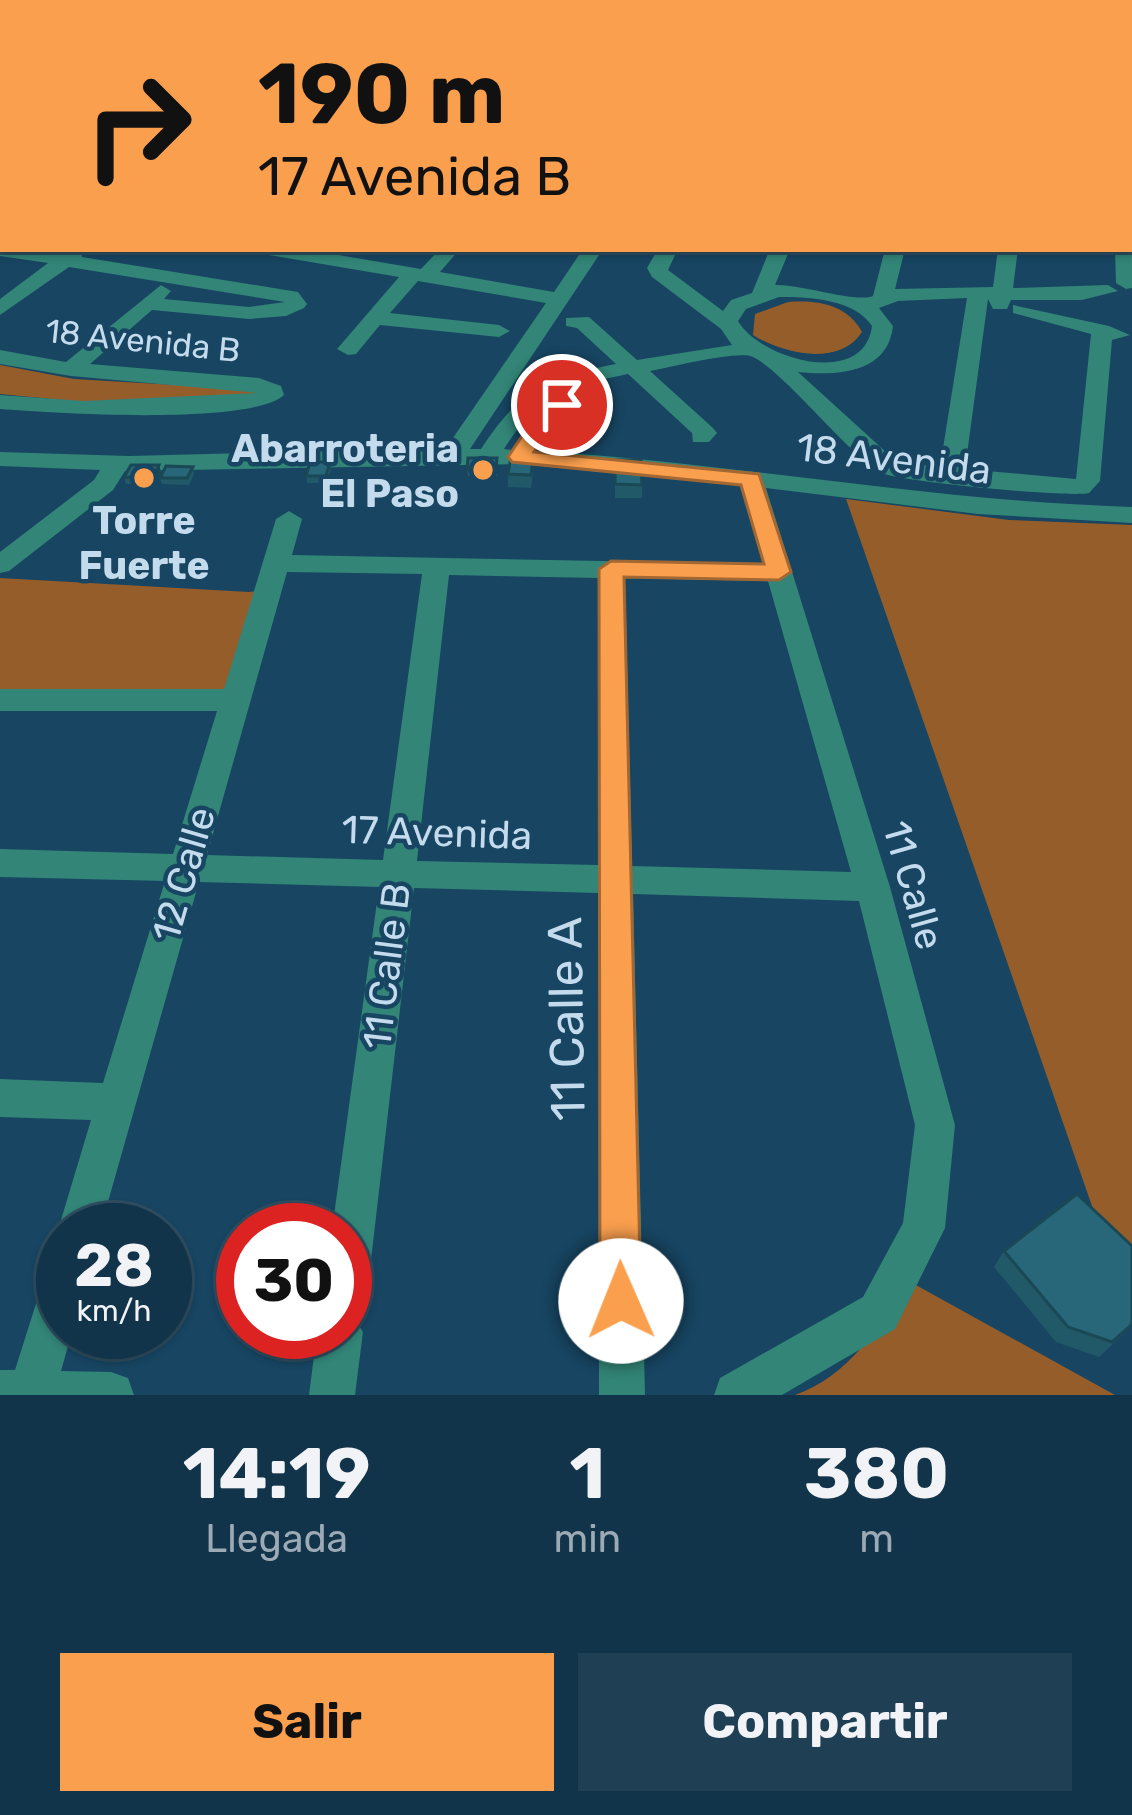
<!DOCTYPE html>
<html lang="es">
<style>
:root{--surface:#11344a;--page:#1e3f54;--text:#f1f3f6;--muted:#9caab5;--line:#304f62;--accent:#fa9f4e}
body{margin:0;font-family:Rubik,sans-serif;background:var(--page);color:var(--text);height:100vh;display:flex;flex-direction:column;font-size:45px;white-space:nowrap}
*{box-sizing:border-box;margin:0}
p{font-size:39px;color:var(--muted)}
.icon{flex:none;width:66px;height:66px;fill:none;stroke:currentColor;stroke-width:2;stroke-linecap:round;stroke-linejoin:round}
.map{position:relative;height:1395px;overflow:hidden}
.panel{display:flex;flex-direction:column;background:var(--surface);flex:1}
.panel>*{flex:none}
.top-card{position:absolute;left:0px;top:0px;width:1134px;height:252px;box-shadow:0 3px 9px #0004,0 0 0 3px var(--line);background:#fa9f4e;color:#111;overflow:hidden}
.speed{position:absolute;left:36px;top:1203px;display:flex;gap:24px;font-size:60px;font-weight:700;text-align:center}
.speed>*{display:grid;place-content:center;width:156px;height:156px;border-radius:50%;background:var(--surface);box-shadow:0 3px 9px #0004,0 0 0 3px var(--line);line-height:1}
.speed small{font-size:30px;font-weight:400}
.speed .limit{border:18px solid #d22;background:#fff;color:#111}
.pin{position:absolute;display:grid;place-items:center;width:102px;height:102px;color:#fff;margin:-51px;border:6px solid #fff;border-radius:50%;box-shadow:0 3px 12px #0007}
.me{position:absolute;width:132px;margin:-66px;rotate:359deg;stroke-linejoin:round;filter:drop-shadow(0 0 9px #0008)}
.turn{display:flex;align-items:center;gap:42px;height:252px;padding:0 60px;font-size:54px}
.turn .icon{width:156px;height:156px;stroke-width:2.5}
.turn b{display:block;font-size:84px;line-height:102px}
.eta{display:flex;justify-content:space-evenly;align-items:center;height:204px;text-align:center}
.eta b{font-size:72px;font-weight:700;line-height:84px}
.primary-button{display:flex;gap:24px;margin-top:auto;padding:24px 60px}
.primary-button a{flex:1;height:138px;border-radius:0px;background:var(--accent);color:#111;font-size:48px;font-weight:700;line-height:138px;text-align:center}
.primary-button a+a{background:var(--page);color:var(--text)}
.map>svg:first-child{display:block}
</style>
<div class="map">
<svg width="1132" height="1395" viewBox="0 0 1132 1395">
<rect width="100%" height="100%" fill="#174562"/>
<path fill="#955d2a" d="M788 302C817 300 847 304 862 332 839 367 783 354 753 335L755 314Z
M0 365 74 379 261 390 253 400 82 402 0 394Z
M846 499 1009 520 1132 525V1321Z
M0 578 249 592 257 591 225 690 0 691Z
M905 1279 1115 1395H795C847 1377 882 1327 905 1279Z"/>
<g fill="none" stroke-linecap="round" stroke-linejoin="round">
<path fill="#328577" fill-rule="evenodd" d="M547 0H592L595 3H550Z
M774 0H788L773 3Z
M860 0H874L859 3Z
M942 0H956V3H942Z
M1026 0H1040V3H1026Z
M1079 0H1093V3H1079Z
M1131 18H1132V26H1131Z
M3 119V130L0 131V120Z
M1131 123H1132V133H1131Z
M1131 163H1132V173H1131Z
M0 244 3 249 61 254 82 249V257L298 292 307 304 304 308 286 316 249 319 152 310 90 364 259 378 281 386 284 395C250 426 52 413 0 409V395L84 401 258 393 71 376 0 364V350L66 362 161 285 171 291 164 299 249 307 285 302 69 267 0 315V299L48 263 0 256Z
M1132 245V288L1126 289 1116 283 1115 249H1131Z
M259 249H303L421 269 440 249H460L440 272 554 292 583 249H603L470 449H481C519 390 548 377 616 364L577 328 566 326V318L589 317 637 360 732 345 721 329 652 277 647 268 658 249H678L668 270 723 311 731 300 752 293 770 249H790L775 285C801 284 855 303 873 296L885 249H905L895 289 993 287 998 249H1018L1013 288 1108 285 1118 291 1082 300H1011L1007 309H993L988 299 965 469 1076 479 1091 334 1013 313V305L1109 326 1130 335 1112 340 1100 481 1089 493C1069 498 893 481 879 472 846 451 776 363 750 356 731 352 672 367 650 371L713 428 717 433 709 442H693L692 433 628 374C568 386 537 396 504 449L512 450 539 411 588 388 599 395 596 400 555 421 535 451C735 463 932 501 1132 507V523L978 514 766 488 890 887 955 1125 945 1228 895 1329 782 1395H714L720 1378 863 1297 903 1223 915 1125 859 901 633 894 645 1395H599L598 893 414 888 367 1295 361 1311 352 1314 363 1332 355 1395H309L317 1332H345V1230H332L379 887 199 882 100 1230H63V1243L58 1230 91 1120 0 1117V1079L103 1083 165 881 0 877V849L173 854 217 711H0V689H224L276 519 289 511 302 519 292 555 763 564 740 485 518 464 125 471 113 490 9 571 0 573V552L94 480 100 470 0 466V452L129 456 446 448 546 303 418 281 390 313 499 325 510 331 499 337 380 325 356 354 348 355 337 349 399 277 269 255ZM779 297C810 297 854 299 872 326 864 389 760 359 738 321L746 309ZM967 298 940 467 897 462 798 372C836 376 888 374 893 326L879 308 898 301ZM287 572 422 574 383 860 207 855ZM449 575 598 578V865L417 861ZM625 578 768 581 851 872 632 866Z
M63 1263V1332H72L61 1371 111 1372 128 1378 134 1395H0V1370H15L47 1269Z"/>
</g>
<path fill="#225968" d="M497 458V476H468L467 470Z
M615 460 642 485V498H615Z
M159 465 161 472 155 485 126 484 124 477Z
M534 465 531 488 508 487V474Z
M193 467 194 474 189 485 162 484 160 478Z
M331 469 327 483H307L306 476Z
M1004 1251 1132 1326 1099 1357 1056 1342 994 1267Z"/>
<path fill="#1b4855" d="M159 465 161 472 155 485 153 478Z"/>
<path fill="#276779" stroke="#1b4855" stroke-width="3" d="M512 451 534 452 531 475 508 474Z
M468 458H497L496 470H467Z
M615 460H641L642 485 615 484Z
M310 462H330L326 476H306Z
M131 465H159L153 478 124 477Z
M166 466 193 467 187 478H160Z
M1077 1194 1132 1246V1324L1112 1342 1068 1327 1004 1251Z"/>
<path fill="#fa9f4e" stroke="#a26733" stroke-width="3" d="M562 398 573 405 554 420 534 452 759 474 791 572 779 580 624 577 641 1301 635 1315 621 1321 606 1315 600 1301 599 569 611 561 764 564 741 485 512 462 508 457 539 411Z"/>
<g fill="#fa9f4e" stroke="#174562" stroke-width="4.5">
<circle cx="483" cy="470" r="12"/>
<circle cx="144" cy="478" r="12"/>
</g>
<g text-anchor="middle" stroke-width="9" stroke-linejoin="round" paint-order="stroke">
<g font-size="33" fill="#c4dbed" stroke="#174562">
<text transform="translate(143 340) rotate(6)" y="12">18 Avenida B</text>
</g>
<g font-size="39" font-weight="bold" fill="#c4dbed" stroke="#174562" text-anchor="end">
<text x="459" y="462">Abarroteria<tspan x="459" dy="45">El Paso</tspan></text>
<text x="144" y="534" text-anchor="middle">Torre<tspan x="144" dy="45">Fuerte</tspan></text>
</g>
<g font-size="39" fill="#c4dbed" stroke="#174562">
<text transform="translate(894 458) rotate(7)" y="14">18 Avenida</text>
<text transform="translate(437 832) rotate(2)" y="14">17 Avenida</text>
<text transform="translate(183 874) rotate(-74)" y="14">12 Calle</text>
<text transform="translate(914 885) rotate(74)" y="14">11 Calle</text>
<text transform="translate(386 966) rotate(-83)" y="14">11 Calle B</text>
</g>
<g font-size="48" fill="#c4dbed" stroke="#174562">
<text transform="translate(566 1019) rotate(-91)" y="17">11 Calle A</text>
</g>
</g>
</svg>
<div class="speed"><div>28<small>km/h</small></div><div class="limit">30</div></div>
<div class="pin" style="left:562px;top:405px;background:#d93025"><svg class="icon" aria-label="arrive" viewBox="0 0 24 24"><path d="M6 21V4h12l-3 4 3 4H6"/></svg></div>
<svg class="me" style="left:621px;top:1301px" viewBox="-20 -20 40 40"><circle r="19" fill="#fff"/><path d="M0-13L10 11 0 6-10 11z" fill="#fa9f4e"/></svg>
<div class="top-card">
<div class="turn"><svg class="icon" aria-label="right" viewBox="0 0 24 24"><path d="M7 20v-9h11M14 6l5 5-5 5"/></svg><div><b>190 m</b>17 Avenida B</div></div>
</div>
</div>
<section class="panel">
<div class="eta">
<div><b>14:19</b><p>Llegada</p></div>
<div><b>1</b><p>min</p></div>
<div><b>380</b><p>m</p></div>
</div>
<div class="primary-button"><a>Salir</a><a>Compartir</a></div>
</section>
